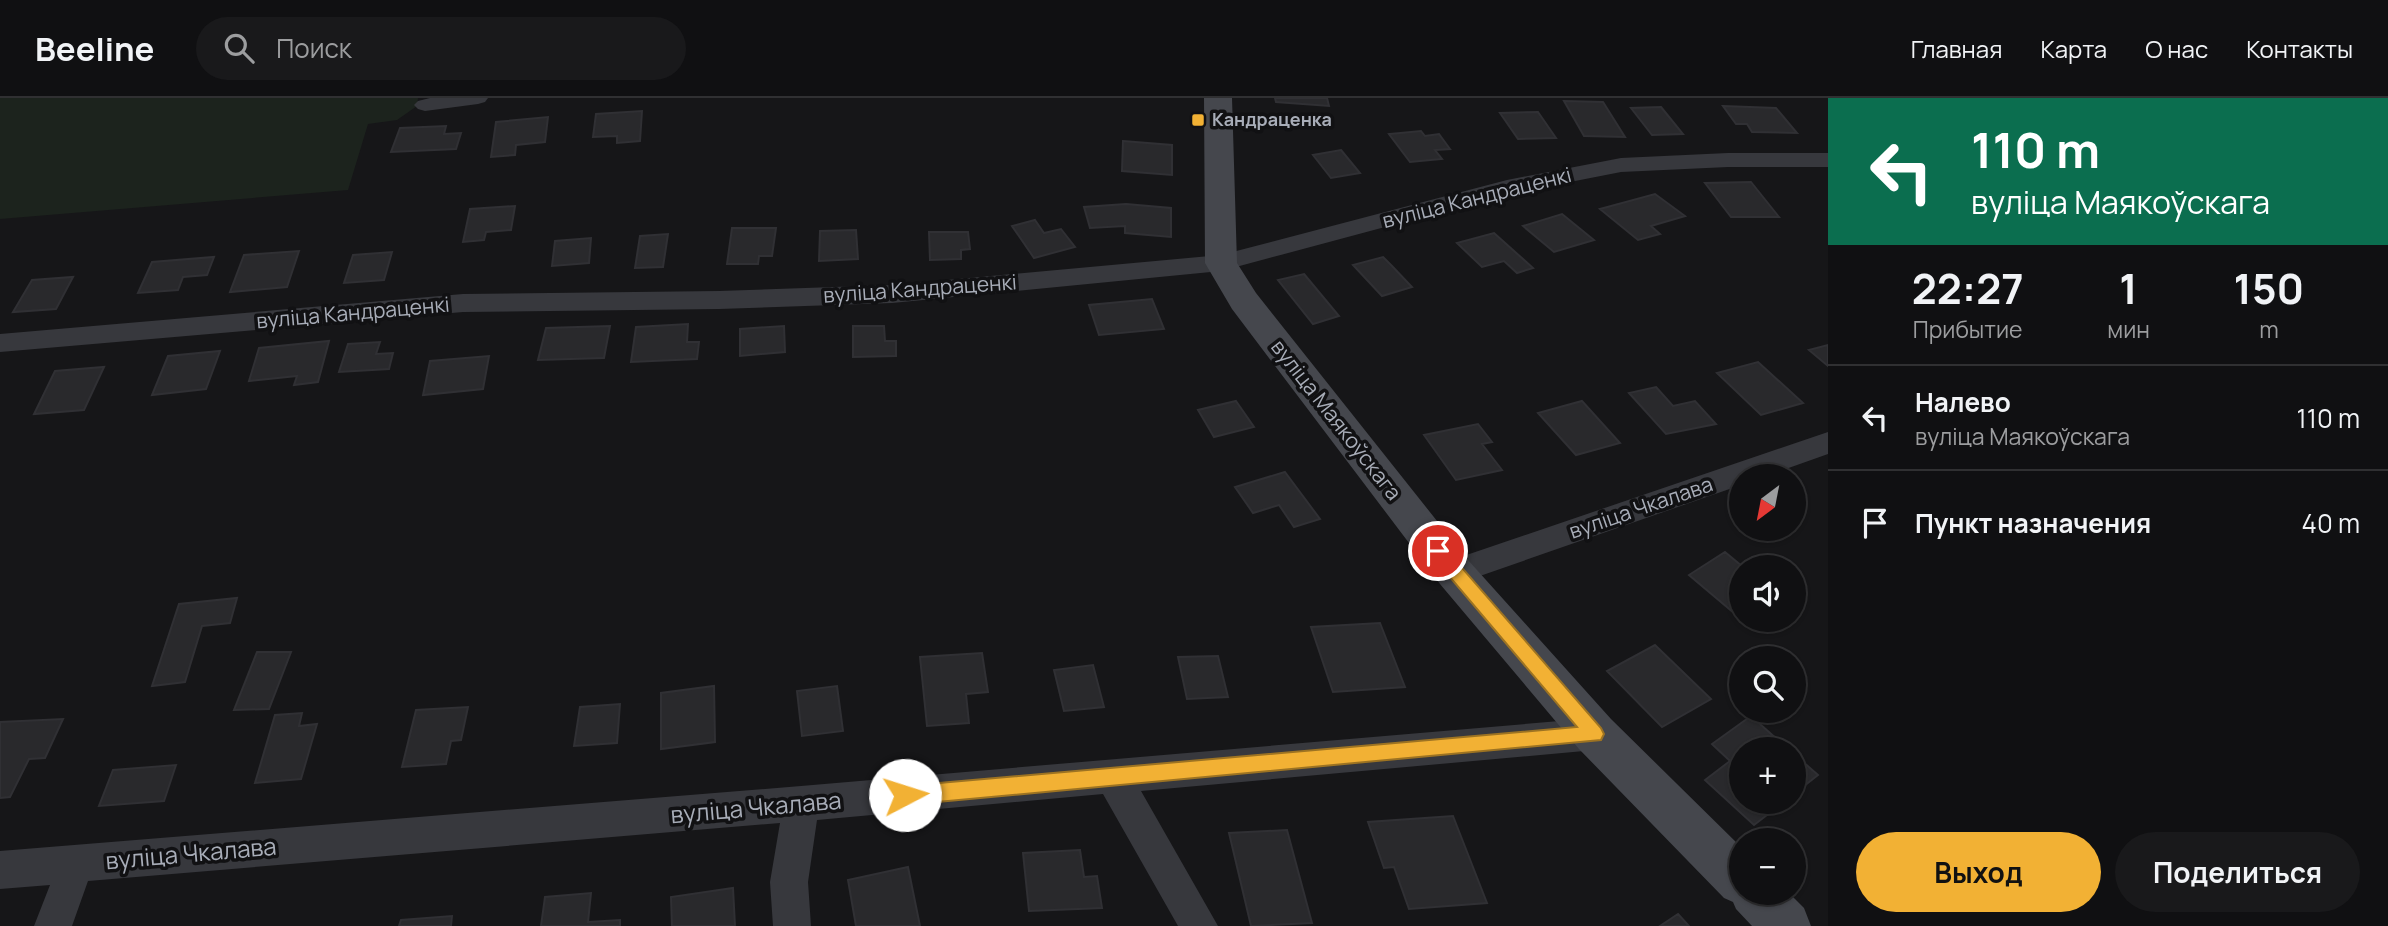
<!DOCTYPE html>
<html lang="ru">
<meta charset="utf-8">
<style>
:root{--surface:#101012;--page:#19191b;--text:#f1f3f6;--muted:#9c9d9f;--line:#303032;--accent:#f2b134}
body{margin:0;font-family:Manrope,sans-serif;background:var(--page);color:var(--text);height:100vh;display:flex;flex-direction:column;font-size:26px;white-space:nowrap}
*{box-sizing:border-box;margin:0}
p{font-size:23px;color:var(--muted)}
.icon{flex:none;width:38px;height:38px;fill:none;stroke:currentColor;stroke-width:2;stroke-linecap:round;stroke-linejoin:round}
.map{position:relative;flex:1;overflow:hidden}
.panel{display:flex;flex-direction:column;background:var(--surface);width:560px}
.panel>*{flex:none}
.hud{background:#0b6e4f;color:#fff;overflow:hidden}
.needle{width:46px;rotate:212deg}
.controls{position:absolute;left:1729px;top:366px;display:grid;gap:14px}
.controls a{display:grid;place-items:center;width:77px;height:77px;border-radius:50%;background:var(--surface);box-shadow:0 2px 5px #0004,0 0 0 2px var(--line);font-size:35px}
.pin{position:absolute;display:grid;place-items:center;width:60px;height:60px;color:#fff;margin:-30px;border:4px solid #fff;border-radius:50%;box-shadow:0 2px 7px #0007}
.me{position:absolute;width:77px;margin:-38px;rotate:85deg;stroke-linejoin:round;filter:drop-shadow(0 0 5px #0008)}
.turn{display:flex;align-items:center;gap:24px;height:147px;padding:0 28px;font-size:32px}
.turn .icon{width:91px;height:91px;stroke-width:2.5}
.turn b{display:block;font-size:49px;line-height:60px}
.eta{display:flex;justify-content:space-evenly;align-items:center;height:119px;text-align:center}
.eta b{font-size:42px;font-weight:700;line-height:49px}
.cta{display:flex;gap:14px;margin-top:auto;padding:14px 28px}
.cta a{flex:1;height:80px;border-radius:42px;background:var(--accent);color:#111;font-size:28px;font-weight:700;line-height:80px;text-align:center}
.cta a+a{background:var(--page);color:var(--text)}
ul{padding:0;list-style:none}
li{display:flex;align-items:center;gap:21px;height:105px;padding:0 28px;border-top:2px solid var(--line)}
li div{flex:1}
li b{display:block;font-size:26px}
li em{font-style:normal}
header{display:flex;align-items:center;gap:42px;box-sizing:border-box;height:98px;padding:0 35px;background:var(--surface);border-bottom:2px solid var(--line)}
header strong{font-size:33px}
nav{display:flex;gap:38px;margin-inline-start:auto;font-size:24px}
.search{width:490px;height:63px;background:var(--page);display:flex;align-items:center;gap:18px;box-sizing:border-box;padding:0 24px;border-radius:38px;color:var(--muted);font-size:26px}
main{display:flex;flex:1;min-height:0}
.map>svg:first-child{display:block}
</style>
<header>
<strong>Beeline</strong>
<div class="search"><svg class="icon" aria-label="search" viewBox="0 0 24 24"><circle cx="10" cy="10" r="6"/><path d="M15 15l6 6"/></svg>Поиск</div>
<nav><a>Главная</a><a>Карта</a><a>О нас</a><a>Контакты</a></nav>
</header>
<main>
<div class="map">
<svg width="1828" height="828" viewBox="0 0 1828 828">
<rect width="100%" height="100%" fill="#161618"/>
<path fill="#1c231d" d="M0 0H418L417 8 397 22 368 26 348 92 0 121Z"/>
<path fill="#29292c" stroke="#303034" stroke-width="2" d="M1275 0H1327L1329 8 1276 4Z
M1564 3 1603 4 1625 39 1584 38Z
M1723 8 1776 10 1797 35 1752 34 1747 26H1736Z
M1661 9 1683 36 1652 37 1631 10Z
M642 13 640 43 617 45V38L593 39 596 16Z
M1538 14 1556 40 1518 41 1500 15Z
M548 19 545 44 516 47 515 57 491 59 496 24Z
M446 28 444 36 461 35 456 51 391 54 400 30Z
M1421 33 1425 38 1439 36 1450 51 1435 52 1442 61 1410 64 1389 36Z
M1123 43 1172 47V77L1122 73Z
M1341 52 1360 75 1331 80 1313 57Z
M1751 84 1779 119H1731L1705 85Z
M1655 96 1685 118 1651 128 1660 136 1638 142 1600 111Z
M1126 106 1171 110V139L1125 135V128L1090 130 1084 109Z
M515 108 511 132 486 134 484 142 463 144 470 111Z
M1562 116 1594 142 1554 154 1523 128Z
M1035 122 1044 135 1061 131 1075 149 1034 160 1012 128Z
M732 130H776L772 158H759L758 166H727Z
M856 132 858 161 819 163 820 133Z
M929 134H968L970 151 961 152V161L930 162Z
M1494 135 1533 170 1517 175 1504 163 1482 169 1457 145Z
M668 136 663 169 635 170 640 138Z
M591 140 589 165 552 168 555 143Z
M299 153 287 189 230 194 244 157Z
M392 154 384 182 344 185 353 157Z
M214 159 207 177 183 179 178 192 138 195 152 164Z
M1383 159 1392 168 1412 189 1382 198 1353 167Z
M1304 176 1339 218 1313 226 1278 182Z
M73 179 56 211 13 214 32 182Z
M1152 201 1164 231 1099 237 1089 207Z
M688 226 687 244H699L697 261 631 264 636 229Z
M610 228 604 260 538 262 546 230Z
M784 228 785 254 740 258V231Z
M853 228H884L885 243H896V258L853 259Z
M329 243 318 284 294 287 297 278 249 283 259 250Z
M380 244 376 256 393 255 389 271 339 274 348 246Z
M1828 247V268L1809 252Z
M220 253 206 291 152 297 168 258Z
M489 258 483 291 423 297 430 263Z
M1758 264 1803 305 1761 317 1717 275Z
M104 269 84 312 34 316 55 273Z
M1656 289 1673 308 1695 303 1716 326 1666 336 1629 295Z
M1236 303 1254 329 1214 339 1198 312Z
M1582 303 1620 345 1576 357 1538 315Z
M1478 326 1492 344 1482 346 1502 372 1456 382 1424 337Z
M1285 374 1320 421 1294 429 1279 407 1253 415 1235 389Z
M1725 454 1743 469 1741 521 1689 477Z
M237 500 230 525 202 528 185 584 152 588 179 506Z
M1380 525 1405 589 1333 594 1311 529Z
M1655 547 1711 601 1662 629 1607 573Z
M257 554H291L269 611 234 612Z
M982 555 988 594 966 596 969 625 927 628 920 559Z
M1218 558 1228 599 1187 601 1178 559Z
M1093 567 1104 609 1064 613 1054 572Z
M714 588 715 644 661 651V595Z
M837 588 843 633 802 638 797 593Z
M620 606 617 645 574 648 580 609Z
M468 609 461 642 451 643 446 666 402 669 416 612Z
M302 615 299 628 317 626 301 681 255 685 275 617Z
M1751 618 1788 651H1741V704H1784L1754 727 1705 682 1730 663 1712 646Z
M63 621 45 660 29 661 10 699 0 700V624Z
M1794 656 1818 677 1794 696Z
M176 667 164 703 99 708 113 672Z
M1453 718 1487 805 1409 811 1394 769 1384 770 1368 724Z
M1287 732 1312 825 1251 828 1229 735Z
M1080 752 1084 779 1097 778 1102 810 1029 813 1023 755Z
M908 769 920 828H856L848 782Z
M733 790 735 828H672L671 799Z
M591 795 588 824 620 822V828H541L545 799Z
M1678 816 1689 828H1660Z
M452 818 451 828H399L401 822Z"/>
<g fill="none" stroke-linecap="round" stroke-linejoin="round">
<path fill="#37383d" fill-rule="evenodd" d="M430 0H488L485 4 478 6 425 13 418 11 414 7 418 3Z
M1728 55H1828V69H1728L1621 74 1508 96 1221 173 892 205 719 211 463 214 0 254V236L463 196 719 193 892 187 1221 157 1507 82 1621 60Z
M1828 334V356L1766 378H1741V387L1454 487 1443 483 1438 474 1443 465Z
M1595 620 1607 625 1612 636 1607 647 1595 652 1141 693 1218 828H1178L1103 696 817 722 808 784 811 828H773L770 784 780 725 88 783 72 828H34L50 787 0 791V753L801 688Z"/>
<path fill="#45474d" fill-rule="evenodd" d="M1204 0H1232L1237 165 1256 195 1468 462 1611 621 1741 749V794H1788L1804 810 1811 828H1752L1736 811 1733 804 1724 800 1579 651 1440 486 1232 211 1205 165Z"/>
</g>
<path fill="#f2b134" stroke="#9d7322" stroke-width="2" d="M1438 447 1444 449 1601 630 1604 636 1601 642 905 707 898 704 895 697 898 691 905 688 1577 629 1432 458 1430 453 1432 449Z"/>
<rect fill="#f2b134" stroke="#111113" stroke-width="2.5" x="1191" y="15" width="14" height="14" rx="3.5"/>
<g text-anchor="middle" stroke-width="7" stroke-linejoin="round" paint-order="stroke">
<g font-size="18" font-weight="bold" fill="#a8adb8" stroke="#111113" text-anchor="start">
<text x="1212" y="28">Кандраценка</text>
</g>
<g font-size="21" fill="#a8adb8" stroke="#111113">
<text transform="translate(1477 100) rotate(-14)" y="7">вуліца Кандраценкі</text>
<text transform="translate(920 191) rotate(-4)" y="7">вуліца Кандраценкі</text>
<text transform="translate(353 215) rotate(-5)" y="7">вуліца Кандраценкі</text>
<text transform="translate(1336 322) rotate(52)" y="7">вуліца Маякоўскага</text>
<text transform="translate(1641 410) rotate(-19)" y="7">вуліца Чкалава</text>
</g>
<g font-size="24" fill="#a8adb8" stroke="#111113">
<text transform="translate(756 710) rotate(-5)" y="8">вуліца Чкалава</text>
<text transform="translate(191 756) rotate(-5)" y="8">вуліца Чкалава</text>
</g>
</g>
</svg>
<div class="controls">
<a><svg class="needle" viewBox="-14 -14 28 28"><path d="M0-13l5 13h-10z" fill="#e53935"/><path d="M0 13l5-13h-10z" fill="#9c9d9f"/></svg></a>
<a><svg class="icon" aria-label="sound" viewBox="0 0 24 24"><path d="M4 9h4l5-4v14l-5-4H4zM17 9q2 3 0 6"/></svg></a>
<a><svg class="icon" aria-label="search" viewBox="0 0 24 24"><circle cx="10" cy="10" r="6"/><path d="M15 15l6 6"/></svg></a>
<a>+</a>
<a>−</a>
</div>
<div class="pin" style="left:1438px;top:453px;background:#d93025"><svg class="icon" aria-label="arrive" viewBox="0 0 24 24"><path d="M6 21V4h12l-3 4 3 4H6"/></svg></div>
<svg class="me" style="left:905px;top:697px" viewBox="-20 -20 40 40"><circle r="19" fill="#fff"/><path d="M0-13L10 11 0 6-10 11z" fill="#f2b134"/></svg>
</div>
<section class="panel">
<div class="hud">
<div class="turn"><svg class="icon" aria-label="left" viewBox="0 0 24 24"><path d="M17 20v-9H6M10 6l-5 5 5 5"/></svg><div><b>110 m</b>вуліца Маякоўскага</div></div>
</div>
<div class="eta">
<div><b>22:27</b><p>Прибытие</p></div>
<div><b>1</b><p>мин</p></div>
<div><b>150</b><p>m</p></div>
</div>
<ul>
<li><svg class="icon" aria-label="left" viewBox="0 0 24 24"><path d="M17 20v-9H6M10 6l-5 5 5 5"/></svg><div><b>Налево</b><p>вуліца Маякоўскага</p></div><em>110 m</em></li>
<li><svg class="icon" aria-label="arrive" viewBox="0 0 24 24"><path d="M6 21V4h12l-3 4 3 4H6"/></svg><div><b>Пункт назначения</b></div><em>40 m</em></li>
</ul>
<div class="cta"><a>Выход</a><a>Поделиться</a></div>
</section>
</main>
